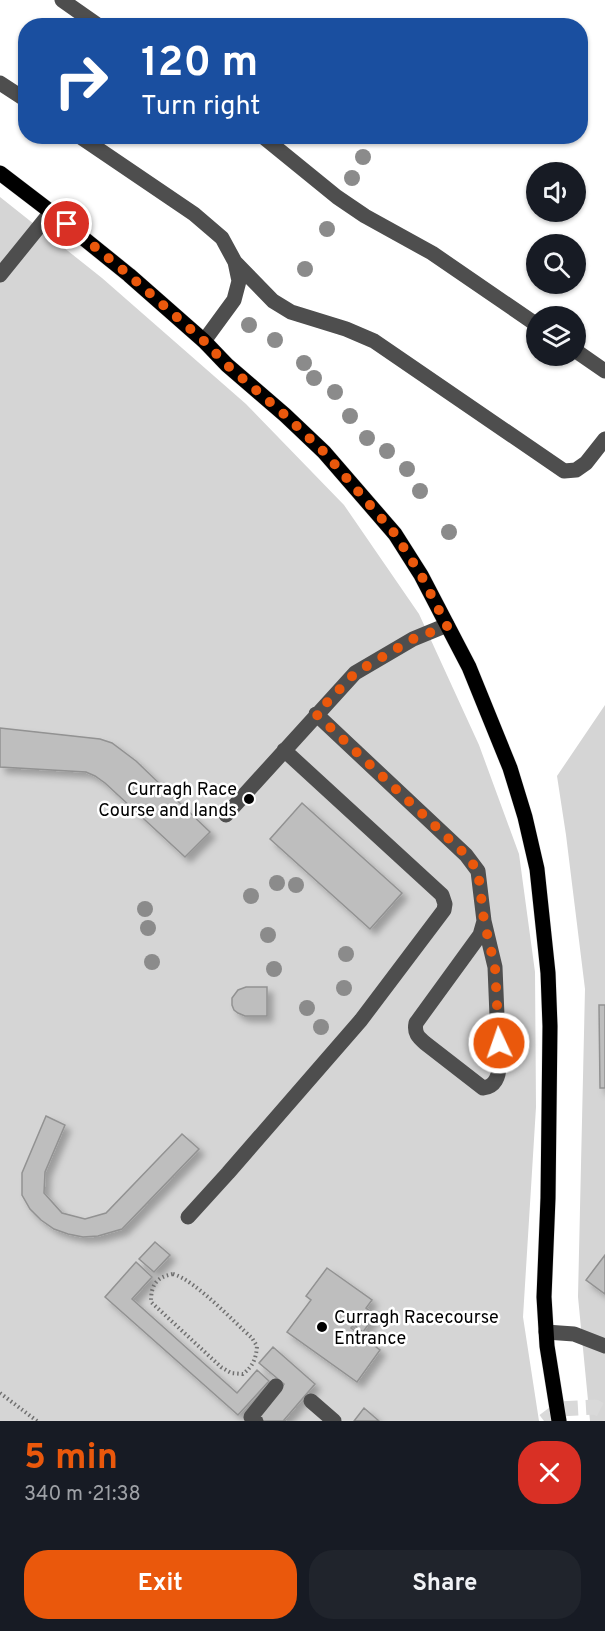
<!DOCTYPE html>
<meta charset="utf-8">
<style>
:root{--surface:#171b24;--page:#20242c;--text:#f1f3f6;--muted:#9ea1a6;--accent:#ea580c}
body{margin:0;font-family:Overpass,sans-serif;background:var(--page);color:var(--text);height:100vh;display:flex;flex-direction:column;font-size:22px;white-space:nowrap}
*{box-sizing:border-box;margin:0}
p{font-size:20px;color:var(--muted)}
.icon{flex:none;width:33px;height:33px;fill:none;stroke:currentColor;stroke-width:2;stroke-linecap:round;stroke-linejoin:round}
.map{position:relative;height:1421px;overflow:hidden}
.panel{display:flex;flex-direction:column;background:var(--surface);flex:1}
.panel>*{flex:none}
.hud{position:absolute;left:18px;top:18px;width:570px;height:126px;border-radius:24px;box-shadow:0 2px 4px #0004;background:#1a4fa0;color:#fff;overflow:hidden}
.fabs{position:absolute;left:526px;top:162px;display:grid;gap:12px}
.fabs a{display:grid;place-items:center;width:60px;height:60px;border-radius:50%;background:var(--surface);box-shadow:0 2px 4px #0004;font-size:30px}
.pin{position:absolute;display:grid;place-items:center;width:51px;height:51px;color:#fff;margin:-26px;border:3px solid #fff;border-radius:50%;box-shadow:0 2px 6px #0007}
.me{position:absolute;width:66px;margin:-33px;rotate:357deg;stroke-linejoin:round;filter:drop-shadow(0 0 4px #0008)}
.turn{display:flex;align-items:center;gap:21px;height:126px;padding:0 24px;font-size:27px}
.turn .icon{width:78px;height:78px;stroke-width:2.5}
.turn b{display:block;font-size:42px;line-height:51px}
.round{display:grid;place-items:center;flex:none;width:63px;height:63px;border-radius:24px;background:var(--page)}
.headline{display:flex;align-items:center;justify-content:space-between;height:102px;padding:0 24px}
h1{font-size:36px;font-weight:700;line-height:45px;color:var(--accent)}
.primary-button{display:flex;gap:12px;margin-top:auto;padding:12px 24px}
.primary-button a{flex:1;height:69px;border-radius:24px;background:var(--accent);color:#fff;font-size:24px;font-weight:700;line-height:69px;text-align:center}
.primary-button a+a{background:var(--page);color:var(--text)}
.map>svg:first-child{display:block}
</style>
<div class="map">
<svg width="605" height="1421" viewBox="0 0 605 1421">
<defs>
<filter id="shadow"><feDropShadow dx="5.5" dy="5.5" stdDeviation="3" flood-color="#0004"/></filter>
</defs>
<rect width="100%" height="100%" fill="#fff"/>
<path fill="#d5d5d5" d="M0 197 102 278 246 404 344 505 419 614 479 745 519 854 535 972 536 1107 523 1317 539 1421H0Z
M605 705V1421H590L578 1297 585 989 566 835 557 776Z"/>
<path fill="#bebebe" stroke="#929292" stroke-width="1.5" filter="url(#shadow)" d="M0 728 100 739 112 743 136 761 210 832 185 857 105 783 95 776 86 772 0 767Z
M302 803 402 893 370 929 270 839Z
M246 987H267V1016H245L238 1013 234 1010 232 1005V998L238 990Z
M599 1005H605V1088H600Z
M46 1116 65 1125 45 1172 44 1193 62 1213 85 1219 106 1213 182 1134 199 1149 122 1229 98 1236 83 1237 68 1234 54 1229 41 1220 30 1209 22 1195V1173Z
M155 1242 170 1255 154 1272 139 1259Z
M605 1255V1294L586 1280Z
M136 1262 152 1277 132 1299 237 1393 257 1370 269 1381 238 1415 105 1297Z
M327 1268 372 1300 366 1308 375 1315 363 1332 354 1325 351 1328 380 1350 357 1382 287 1332 311 1300 306 1296Z
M273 1347 315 1384 284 1420 286 1421H262L256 1416 284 1384 259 1363Z
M364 1408 379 1421H354Z"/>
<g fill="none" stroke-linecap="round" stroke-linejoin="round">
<path stroke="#d9d9d9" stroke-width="15" stroke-dasharray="15 8" stroke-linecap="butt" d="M544 1421 560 1409 595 1407 605 1412"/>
<g stroke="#dbdbdb" stroke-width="16">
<path id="major" d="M0 173 51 212 129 275 204 341 227 365 285 415 324 452 395 534 421 575 469 667 510 768 525 817 537 869 548 973 550 1026 548 1198 544 1297 547 1346 559 1421"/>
</g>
<path stroke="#707070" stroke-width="4" stroke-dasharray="1.5 3" stroke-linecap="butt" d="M173 1274C195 1280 234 1322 252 1338L257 1346C256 1359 253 1366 243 1374L231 1373 221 1367 151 1302C151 1285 156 1277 173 1274Z
M0 1393 37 1421"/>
<path stroke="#4e4e4e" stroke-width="15" d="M62 0 99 26
M0 83 26 100
M79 136 194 214 222 238 235 262 239 281 234 300 204 341
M262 136 337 197 365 216 432 253 537 325
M235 262 273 301 291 312 346 329 374 341 564 471 576 470 586 463 605 439
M0 275 51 212
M576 351 605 371
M316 714 466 855 478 871 484 921 480 935 416 1023C414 1033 418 1037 425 1043L483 1088C495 1087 499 1077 499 1065L495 967 484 921
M226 815 355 673 413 639 447 625
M188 1217 228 1173 361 1020 444 910 445 904 442 895 284 750
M546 1332 574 1334 605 1346
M311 1401 334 1421
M256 1421 251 1417 276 1386"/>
<use href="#major" stroke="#000" stroke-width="15"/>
</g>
<g fill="#8b8b8b">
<circle cx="363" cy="157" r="8"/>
<circle cx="352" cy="178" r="8"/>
<circle cx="327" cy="229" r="8"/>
<circle cx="305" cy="269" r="8"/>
<circle cx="249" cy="325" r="8"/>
<circle cx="275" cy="340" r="8"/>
<circle cx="304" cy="363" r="8"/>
<circle cx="314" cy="378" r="8"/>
<circle cx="335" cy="392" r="8"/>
<circle cx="350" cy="416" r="8"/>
<circle cx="367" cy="438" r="8"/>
<circle cx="387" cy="451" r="8"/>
<circle cx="407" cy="469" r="8"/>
<circle cx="420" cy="491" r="8"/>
<circle cx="449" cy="532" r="8"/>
<circle cx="277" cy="883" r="8"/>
<circle cx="296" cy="885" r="8"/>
<circle cx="251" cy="896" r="8"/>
<circle cx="145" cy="909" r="8"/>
<circle cx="148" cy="928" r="8"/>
<circle cx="268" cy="935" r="8"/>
<circle cx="346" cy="954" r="8"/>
<circle cx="152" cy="962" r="8"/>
<circle cx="274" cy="969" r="8"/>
<circle cx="344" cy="988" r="8"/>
<circle cx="307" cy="1008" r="8"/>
<circle cx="321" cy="1027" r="8"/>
</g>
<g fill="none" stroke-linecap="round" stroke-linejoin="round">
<path stroke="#ea580c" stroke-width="10" stroke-dasharray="0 18" d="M67 224 129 275 204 341 227 365 285 415 324 452 395 534 421 575 447 626 413 639 355 673 316 714 466 855 478 871 484 921 495 967 499 1043"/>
</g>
<g fill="#000" stroke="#fff" stroke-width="2">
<circle cx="249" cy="799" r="6"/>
<circle cx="322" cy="1327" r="6"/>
</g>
<g text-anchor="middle" stroke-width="5" stroke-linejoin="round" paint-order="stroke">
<g font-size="18" fill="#000" stroke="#fff" text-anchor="end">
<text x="237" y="795">Curragh Race<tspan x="237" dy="21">Course and lands</tspan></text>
<text x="334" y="1323" text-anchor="start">Curragh Racecourse<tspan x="334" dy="21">Entrance</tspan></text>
</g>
</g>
</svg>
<div class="fabs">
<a><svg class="icon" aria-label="sound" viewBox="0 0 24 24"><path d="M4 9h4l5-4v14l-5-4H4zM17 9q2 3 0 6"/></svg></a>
<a><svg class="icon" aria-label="search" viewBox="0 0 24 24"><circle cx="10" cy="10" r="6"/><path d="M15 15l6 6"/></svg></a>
<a><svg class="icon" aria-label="layers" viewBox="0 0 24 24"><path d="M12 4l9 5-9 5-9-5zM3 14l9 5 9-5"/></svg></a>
</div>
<div class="pin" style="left:67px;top:224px;background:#d93025"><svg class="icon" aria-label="arrive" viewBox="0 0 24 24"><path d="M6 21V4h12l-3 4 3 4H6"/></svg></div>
<svg class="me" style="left:499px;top:1043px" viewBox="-20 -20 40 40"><circle r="17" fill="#ea580c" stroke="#fff" stroke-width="3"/><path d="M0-11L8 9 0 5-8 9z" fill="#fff"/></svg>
<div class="hud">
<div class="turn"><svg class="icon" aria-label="right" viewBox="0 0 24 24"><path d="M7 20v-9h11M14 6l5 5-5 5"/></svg><div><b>120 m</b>Turn right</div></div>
</div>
</div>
<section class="panel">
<div class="headline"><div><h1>5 min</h1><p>340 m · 21:38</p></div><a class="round" style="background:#d93025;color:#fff"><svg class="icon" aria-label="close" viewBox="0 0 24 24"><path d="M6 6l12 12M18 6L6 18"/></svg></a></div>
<div class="primary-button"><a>Exit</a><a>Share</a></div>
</section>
